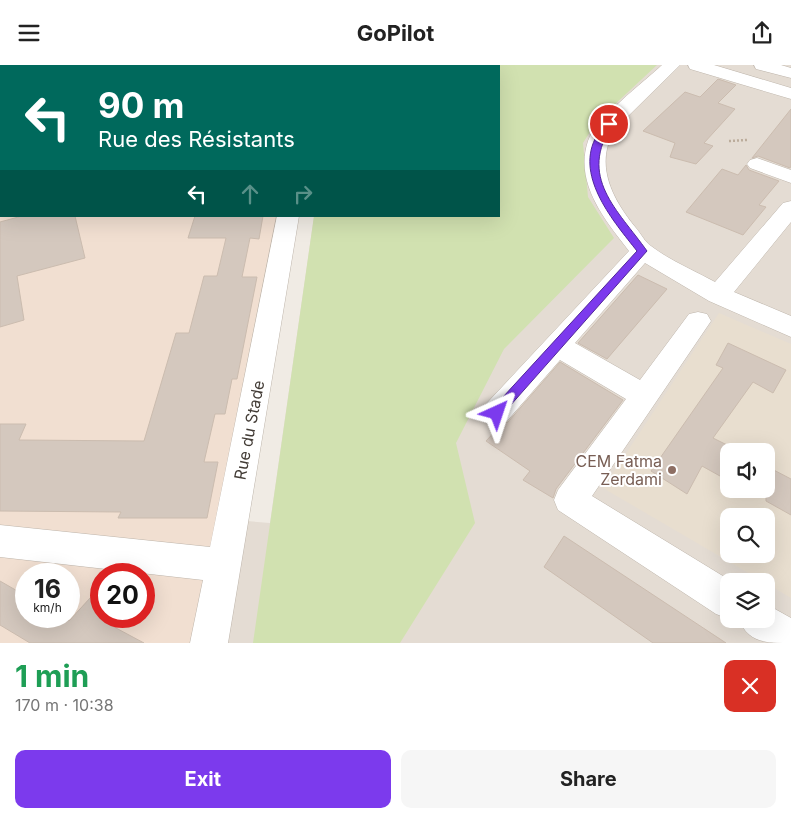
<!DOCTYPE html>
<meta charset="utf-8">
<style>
:root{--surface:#fff;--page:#f6f6f6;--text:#222;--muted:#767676;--accent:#7c3aed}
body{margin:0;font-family:Inter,sans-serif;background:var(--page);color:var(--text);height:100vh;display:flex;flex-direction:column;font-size:19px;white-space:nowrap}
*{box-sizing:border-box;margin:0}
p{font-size:16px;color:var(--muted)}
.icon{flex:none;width:28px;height:28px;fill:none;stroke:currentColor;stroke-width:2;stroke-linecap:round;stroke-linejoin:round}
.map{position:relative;height:578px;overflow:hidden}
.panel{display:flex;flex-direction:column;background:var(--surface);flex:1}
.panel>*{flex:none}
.top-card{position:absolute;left:0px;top:0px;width:500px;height:152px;box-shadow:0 5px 20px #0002;background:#00695c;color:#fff;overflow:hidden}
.tools{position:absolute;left:720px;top:378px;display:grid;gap:10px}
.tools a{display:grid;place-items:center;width:55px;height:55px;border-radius:10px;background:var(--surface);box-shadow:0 5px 20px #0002;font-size:25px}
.speed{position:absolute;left:15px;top:498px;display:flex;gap:10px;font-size:25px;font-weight:700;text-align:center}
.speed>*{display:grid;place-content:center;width:65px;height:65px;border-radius:50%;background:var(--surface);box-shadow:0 5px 20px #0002;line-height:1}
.speed small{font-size:12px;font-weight:400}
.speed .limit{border:8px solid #d22;background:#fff;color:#111}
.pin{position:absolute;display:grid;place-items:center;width:42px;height:42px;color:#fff;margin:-21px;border:2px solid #fff;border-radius:50%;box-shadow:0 1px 5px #0007}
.me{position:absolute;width:55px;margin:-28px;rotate:42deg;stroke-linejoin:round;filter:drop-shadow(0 0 4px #0008)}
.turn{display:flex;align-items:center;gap:18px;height:105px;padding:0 15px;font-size:22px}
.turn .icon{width:65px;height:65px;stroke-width:2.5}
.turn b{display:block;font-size:35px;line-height:42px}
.lanes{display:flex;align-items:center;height:48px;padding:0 15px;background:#0003;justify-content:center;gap:25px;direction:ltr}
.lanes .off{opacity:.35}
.round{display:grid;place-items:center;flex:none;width:52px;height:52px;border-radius:10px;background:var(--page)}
.headline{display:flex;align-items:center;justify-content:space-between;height:85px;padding:0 15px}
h1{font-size:30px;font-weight:700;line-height:38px;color:#1e9e55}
.button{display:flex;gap:10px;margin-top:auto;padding:10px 15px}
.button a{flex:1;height:58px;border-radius:10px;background:var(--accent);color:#fff;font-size:20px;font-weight:700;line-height:58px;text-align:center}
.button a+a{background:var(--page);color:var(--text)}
header{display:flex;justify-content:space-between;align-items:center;height:65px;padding:0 15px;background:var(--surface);font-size:22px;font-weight:700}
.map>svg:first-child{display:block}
</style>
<header><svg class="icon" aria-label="menu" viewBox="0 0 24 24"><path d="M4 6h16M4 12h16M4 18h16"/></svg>GoPilot<svg class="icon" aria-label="share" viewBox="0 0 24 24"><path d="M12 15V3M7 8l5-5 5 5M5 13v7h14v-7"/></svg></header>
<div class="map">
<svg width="791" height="578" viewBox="0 0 791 578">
<rect width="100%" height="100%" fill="#f0ebe4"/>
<path fill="#e4dcd3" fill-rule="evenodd" d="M335 0H791V578H0V435L270 458 314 151H499V1ZM729 386H766V424H729ZM729 451H766V489H729ZM26 509H69V551H26ZM101 509H144V551H101ZM729 516H766V554H729Z"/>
<path fill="#f1dfd1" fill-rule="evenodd" d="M0 0H324L1 1V151H295L214 578H0ZM26 509H69V551H26ZM101 509H144V551H101Z"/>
<path fill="#e8decf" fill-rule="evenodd" d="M719 248 791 279V533L766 518V516H762L603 423ZM729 386H766V424H729ZM729 451H766V489H729Z"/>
<path fill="#d1e1b0" d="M335 0H657L597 56 583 78 588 132 614 173 504 284 456 378 475 458 400 578H253L314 151H499V1Z"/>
<path fill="#d4c8be" stroke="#cbbcaf" d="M718 14 736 20 718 38 735 44 704 78 713 81 696 99 670 92 675 78 643 66 685 27 700 32Z
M791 44V101L790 103 758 91 752 93Z
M746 100 749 105 779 116 759 140 766 142 743 170 686 147 722 104 738 110Z
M22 151H75L85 193 17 211 24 255 0 262V157Z
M195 151H263L259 174 250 173 242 212H257L237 314H232L225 349H215L204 397H218L207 453H118L121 447 0 446V359H26L19 375 144 376 176 268H189L204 211H217L226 173H188Z
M638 210 667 224 607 294 578 278Z
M728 278 786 305 773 328 753 317 713 373 729 381V416L702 401 687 429 651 406 723 303 716 300Z
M560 297 623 335 556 424 553 433 523 415 530 406 486 376 501 360 508 357Z
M766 401 791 414V450L766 436Z
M564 471 726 578H653L544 502Z
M0 516 26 531V551H61L69 556 101 521V555L144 578H30L0 560Z"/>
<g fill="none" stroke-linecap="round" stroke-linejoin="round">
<g stroke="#beb5ab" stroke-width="1">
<path id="minor" d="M3 0H19L20 1H3Z
M662 0H680L616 63C593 98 612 134 636 163 641 169 645 177 651 181 669 195 695 206 715 217L783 138 791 136V157L734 227 791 251V272L709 236 645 198 575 278 640 315 689 249 698 247 707 249 711 256 592 431 731 516H729V554L716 549 558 445 554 435 558 425 626 334 560 295 507 356 497 359 487 356 482 347 487 338 629 186C605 155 574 118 588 76 595 54 644 17 662 0Z
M688 0H714L791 23V34L690 4Z
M754 0H781L791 3V13L756 4Z
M757 93 791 105V118L750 103 747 99 750 95Z
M277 151H299L228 578H190L203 515 0 492V460L210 482Z
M766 539 791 553V578C766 578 748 578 739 554H766Z"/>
</g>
<path stroke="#bbac9b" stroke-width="2.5" stroke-dasharray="2 2" stroke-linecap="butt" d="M729 76 747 75"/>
<use href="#minor" fill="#fff" fill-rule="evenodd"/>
</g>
<path fill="#7c3aed" stroke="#51269a" d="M606 58 613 59C577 112 618 145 647 186L501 351H492L490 348 492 344 637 186C614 157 576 113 595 74 598 68 603 63 606 58Z"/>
<circle fill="#8d6e63" stroke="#fff" stroke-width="2" cx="672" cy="405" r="5"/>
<g text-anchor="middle" stroke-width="4" stroke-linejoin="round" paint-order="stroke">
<g font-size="16" fill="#423b35" stroke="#fff">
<text transform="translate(249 365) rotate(-79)" y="6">Rue du Stade</text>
</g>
<g font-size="16" fill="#785e54" stroke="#fff" text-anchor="end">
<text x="662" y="402">CEM Fatma<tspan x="662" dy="18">Zerdami</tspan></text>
</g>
</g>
</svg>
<div class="tools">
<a><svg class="icon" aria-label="sound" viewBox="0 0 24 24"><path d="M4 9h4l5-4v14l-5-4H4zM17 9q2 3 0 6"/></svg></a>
<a><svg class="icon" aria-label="search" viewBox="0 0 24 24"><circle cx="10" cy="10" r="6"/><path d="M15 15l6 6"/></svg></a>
<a><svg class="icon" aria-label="layers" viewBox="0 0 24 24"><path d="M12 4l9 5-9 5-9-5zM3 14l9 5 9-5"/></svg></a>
</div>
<div class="speed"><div>16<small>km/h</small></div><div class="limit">20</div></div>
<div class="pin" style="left:609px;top:59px;background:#d93025"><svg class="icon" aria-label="arrive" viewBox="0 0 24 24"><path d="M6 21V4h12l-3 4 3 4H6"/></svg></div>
<svg class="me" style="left:497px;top:348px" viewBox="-20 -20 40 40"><path d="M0-17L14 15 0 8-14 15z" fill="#7c3aed" stroke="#fff" stroke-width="4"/></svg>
<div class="top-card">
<div class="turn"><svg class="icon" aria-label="left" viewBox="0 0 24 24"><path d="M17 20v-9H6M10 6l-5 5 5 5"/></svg><div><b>90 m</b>Rue des Résistants</div></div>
<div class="lanes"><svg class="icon" aria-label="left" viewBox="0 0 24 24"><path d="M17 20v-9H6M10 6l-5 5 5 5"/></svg><svg class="icon off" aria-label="ahead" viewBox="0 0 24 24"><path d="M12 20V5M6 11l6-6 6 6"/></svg><svg class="icon off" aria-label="right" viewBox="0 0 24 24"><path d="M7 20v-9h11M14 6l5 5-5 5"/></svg></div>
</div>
</div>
<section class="panel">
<div class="headline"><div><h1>1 min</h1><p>170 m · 10:38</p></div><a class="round" style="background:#d93025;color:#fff"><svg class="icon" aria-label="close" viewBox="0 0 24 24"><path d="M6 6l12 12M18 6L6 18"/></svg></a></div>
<div class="button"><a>Exit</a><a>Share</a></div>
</section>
